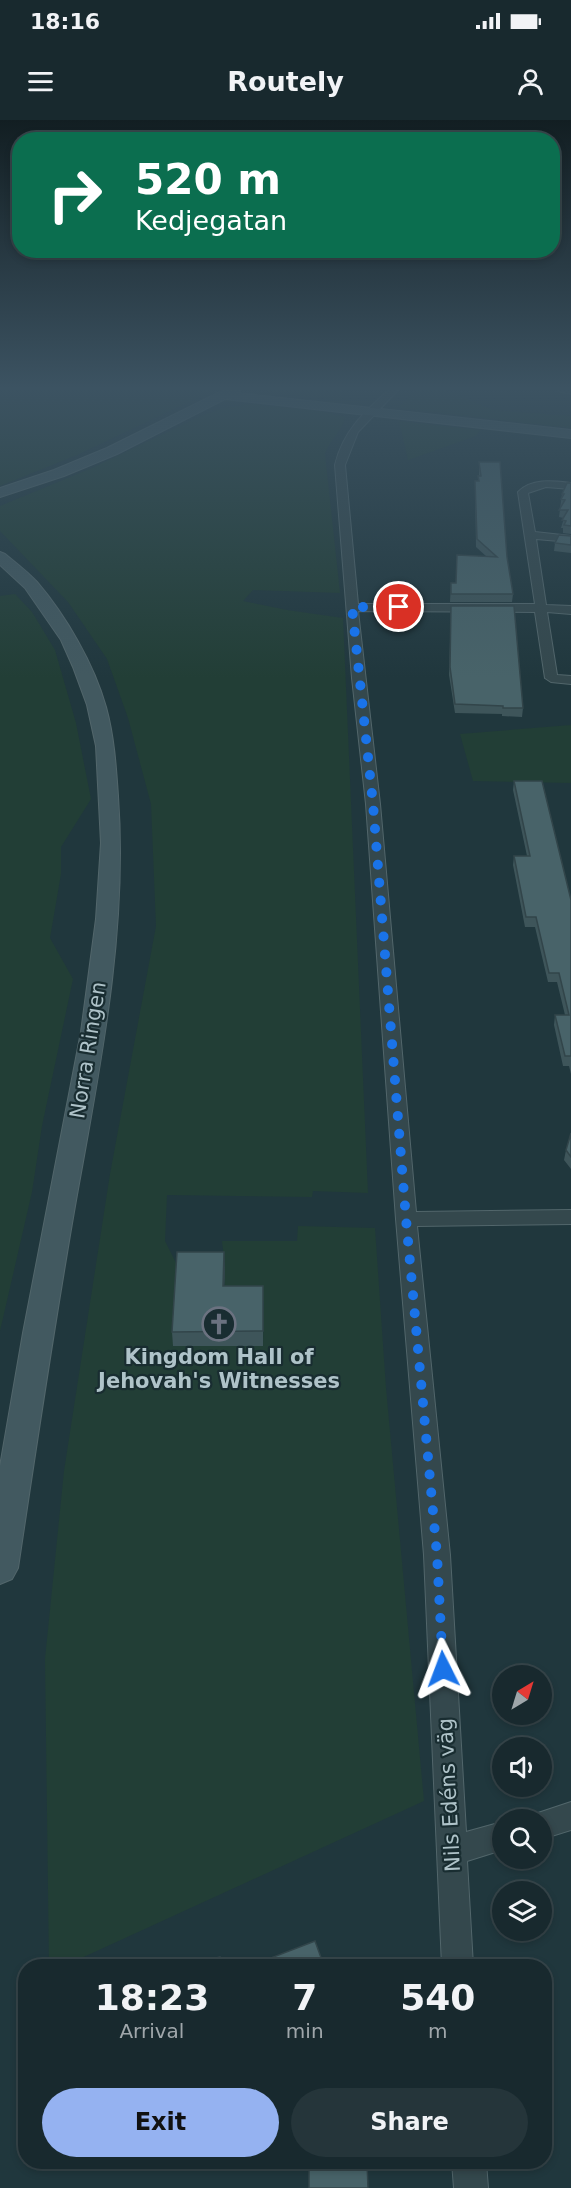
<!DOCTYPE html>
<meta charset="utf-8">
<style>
:root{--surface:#18292e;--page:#25353a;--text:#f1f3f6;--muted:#9fa6aa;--line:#36454a;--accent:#95b2f1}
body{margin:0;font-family:"DejaVu Sans",sans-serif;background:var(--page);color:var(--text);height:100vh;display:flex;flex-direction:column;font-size:22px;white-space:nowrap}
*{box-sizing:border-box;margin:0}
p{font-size:20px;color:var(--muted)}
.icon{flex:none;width:33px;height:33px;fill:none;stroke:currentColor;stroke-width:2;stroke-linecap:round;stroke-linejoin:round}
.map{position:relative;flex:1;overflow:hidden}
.side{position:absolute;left:18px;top:1839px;width:534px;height:210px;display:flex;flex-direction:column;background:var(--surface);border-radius:24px;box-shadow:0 3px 9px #0003,0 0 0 2px var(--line)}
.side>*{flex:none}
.banner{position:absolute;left:12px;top:12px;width:548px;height:126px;border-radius:24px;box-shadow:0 3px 9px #0003,0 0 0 2px var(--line);background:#0b6e4f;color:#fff;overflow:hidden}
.needle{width:39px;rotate:38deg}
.buttons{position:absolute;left:492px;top:1545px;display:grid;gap:12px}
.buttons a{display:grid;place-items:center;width:60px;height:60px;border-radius:50%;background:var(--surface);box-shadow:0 3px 9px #0003,0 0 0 2px var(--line);font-size:30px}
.pin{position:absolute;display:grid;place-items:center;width:51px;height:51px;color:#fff;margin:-26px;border:3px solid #fff;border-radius:50%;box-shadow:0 2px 6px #0007}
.me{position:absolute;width:66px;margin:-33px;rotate:357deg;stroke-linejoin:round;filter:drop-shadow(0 0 4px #0008)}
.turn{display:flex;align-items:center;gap:21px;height:126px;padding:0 24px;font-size:27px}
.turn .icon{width:78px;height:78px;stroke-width:2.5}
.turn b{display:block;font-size:42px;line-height:51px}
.eta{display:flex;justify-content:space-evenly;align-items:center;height:102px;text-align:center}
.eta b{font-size:36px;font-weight:800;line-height:42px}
.action{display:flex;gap:12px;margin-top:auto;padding:12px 24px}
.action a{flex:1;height:69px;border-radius:36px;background:var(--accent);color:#111;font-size:24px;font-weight:800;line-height:69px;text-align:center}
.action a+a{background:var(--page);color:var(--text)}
.status{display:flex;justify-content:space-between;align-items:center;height:42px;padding:0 30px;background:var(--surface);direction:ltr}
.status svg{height:16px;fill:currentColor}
header{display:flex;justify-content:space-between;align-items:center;height:78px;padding:0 24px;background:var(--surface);font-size:27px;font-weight:800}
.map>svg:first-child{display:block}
</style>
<div class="status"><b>18:16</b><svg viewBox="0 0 49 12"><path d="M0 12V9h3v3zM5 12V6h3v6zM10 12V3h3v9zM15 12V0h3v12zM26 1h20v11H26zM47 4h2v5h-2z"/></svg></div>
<header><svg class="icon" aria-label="menu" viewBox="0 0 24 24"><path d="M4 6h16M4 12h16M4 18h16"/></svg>Routely<svg class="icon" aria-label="person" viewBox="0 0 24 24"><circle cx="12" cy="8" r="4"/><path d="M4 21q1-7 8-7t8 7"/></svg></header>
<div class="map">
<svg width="571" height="2068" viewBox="0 0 571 2068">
<rect width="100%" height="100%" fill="#20373d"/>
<path fill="#223e36" d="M0 269H216L77 335 0 366Z
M259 269H341L342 280 273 273Z
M417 269H443L493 290 571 296V308L398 288Z
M250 284 321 291 345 297C343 311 329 320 325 334L340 473 253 470 243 481 287 490 343 498 368 1073 313 1071 312 1077 167 1075 165 1121 178 1147 173 1226H263L264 1181H224L225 1147 222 1121H297L298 1106 375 1108 386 1268 424 1681 64 1846H49L45 1539 64 1351 110 1054 156 806 151 684 128 598 107 539 68 482 0 411V386L92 348 201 296 220 289Z
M399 301 480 310 476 316 408 340Z
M15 474 32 492 55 530 76 603 91 679 61 727V754L50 818 73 859 42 1006 32 1072 0 1211V476Z
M571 605V663L473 661 460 614Z"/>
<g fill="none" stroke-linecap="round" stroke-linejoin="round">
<g stroke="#52666b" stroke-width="2">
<path id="street" d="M390 269H399L358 312 345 345 358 484H535L518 372C532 358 553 361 571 363V369L546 367 528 373 535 412 571 416V422L536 419 546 485 571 486V494L547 492 557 555 571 556V564L551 562 545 558 535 492 358 491 380 684 416 1092 571 1090V1104L417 1106 450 1435 466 1712 502 1702V1730L467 1741 473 1846H442L424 1435 396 1099 366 684 352 558 335 345C343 311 365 291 390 269Z
M557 269H571V274L558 271Z
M571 1682V1710L542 1719V1700H530L532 1695Z
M452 2042H486L488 2068H454Z"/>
</g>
<g stroke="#52666b" stroke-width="2">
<path id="secondary" d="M226 269H241L237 273 571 310V318L225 279 117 334 64 356 0 377V368L54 350 107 328Z
M0 432 5 434C16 443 28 452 37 462 66 496 94 544 106 587 114 616 116 646 118 676 128 814 99 951 75 1086 54 1207 36 1327 18 1448L12 1459 0 1464V1346L23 1213 81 912 96 799 101 723 96 626 87 585 73 547 61 520 25 468 0 445Z"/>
</g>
<use href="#street" fill="#34484d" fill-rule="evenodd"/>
<use href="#secondary" fill="#425960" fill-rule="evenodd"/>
</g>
<path fill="#3e555a" d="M479 342 507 437 513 474 512 482H450L451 463H456L487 437 476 427 475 369V361H478V356H479Z
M571 363V414L563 413V408H561L564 398 559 397 562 374Z
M571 416V433L554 431 555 423Z
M451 486 523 588 522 597 502 596V594L455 593 449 555Z
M514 661 571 780V954L569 946H563L554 905 555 895H565L557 862H548L535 807H525L513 745 514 736H527L513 670Z
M571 1013V1049L564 1040 566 1030Z
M225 1147 224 1166H263V1226H173L172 1212Z"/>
<path fill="#32454a" d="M224 1132 225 1147 224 1181 223 1166Z"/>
<path fill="#486369" stroke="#32454a" stroke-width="1.5" d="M479 342H500L507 437 513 474H451V463H456L457 435 497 437 477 419 475 361H479L478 356H481Z
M567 363H571V406L564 405 566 401 562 400 568 390H559L565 380 561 379 564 374H562Z
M559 415 571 416V425L555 423Z
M451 486H514L523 588H503V586L455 584 450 547Z
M514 661H542L571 780V936H565L555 895H569L559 853H549L536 797H526L514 736H530Z
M571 1013V1037L566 1030Z
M177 1132H224L223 1166H263V1211L172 1212Z
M315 1821 324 1846H250Z
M220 1837 223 1846H203L202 1842Z
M309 2042H367L368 2068H309Z"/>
<linearGradient id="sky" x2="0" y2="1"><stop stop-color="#121e22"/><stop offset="0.48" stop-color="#3c5362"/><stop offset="1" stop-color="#3c5362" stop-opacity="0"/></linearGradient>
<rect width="571" height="558" fill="url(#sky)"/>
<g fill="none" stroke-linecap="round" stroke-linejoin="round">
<path stroke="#1a73e8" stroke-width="10" stroke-dasharray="0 18" d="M399 487H352L373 684 406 1099 437 1435 443 1549"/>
</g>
<defs>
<g id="church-ring" transform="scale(1.725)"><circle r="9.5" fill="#192d31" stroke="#6b7280" stroke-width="1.5"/><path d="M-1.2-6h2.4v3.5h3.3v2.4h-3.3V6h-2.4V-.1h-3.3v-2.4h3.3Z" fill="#6b7280"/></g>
</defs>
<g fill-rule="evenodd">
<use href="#church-ring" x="219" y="1204"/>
</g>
<g text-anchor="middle" stroke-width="4.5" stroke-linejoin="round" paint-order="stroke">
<g font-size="21" fill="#afc3c9" stroke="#192d31">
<text transform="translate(88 930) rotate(-81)" y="7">Norra Ringen</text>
<text transform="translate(449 1675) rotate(-93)" y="7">Nils Edéns väg</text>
</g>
<g font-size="21" font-weight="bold" fill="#afc3c9" stroke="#192d31">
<text x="219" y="1244">Kingdom Hall of<tspan x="219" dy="24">Jehovah's Witnesses</tspan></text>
</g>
</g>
</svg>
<div class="buttons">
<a><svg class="needle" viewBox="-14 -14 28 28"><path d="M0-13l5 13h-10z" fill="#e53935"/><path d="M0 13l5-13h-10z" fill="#9fa6aa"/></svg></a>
<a><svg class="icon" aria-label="sound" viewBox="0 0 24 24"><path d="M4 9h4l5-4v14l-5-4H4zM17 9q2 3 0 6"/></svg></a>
<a><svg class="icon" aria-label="search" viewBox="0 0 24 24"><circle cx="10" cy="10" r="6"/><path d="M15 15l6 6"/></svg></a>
<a><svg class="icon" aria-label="layers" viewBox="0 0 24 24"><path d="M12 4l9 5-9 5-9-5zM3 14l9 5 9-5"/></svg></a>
</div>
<div class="pin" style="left:399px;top:487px;background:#d93025"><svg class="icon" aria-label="arrive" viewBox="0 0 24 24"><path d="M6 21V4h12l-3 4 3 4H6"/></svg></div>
<svg class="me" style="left:443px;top:1549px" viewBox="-20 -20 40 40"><path d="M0-17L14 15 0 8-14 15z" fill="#1a73e8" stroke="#fff" stroke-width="4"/></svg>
<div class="banner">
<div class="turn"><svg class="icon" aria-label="right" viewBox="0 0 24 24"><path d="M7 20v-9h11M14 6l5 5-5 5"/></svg><div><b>520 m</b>Kedjegatan</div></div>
</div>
<section class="side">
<div class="eta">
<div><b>18:23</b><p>Arrival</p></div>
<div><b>7</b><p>min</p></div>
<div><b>540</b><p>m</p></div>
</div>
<div class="action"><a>Exit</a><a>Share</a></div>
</section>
</div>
